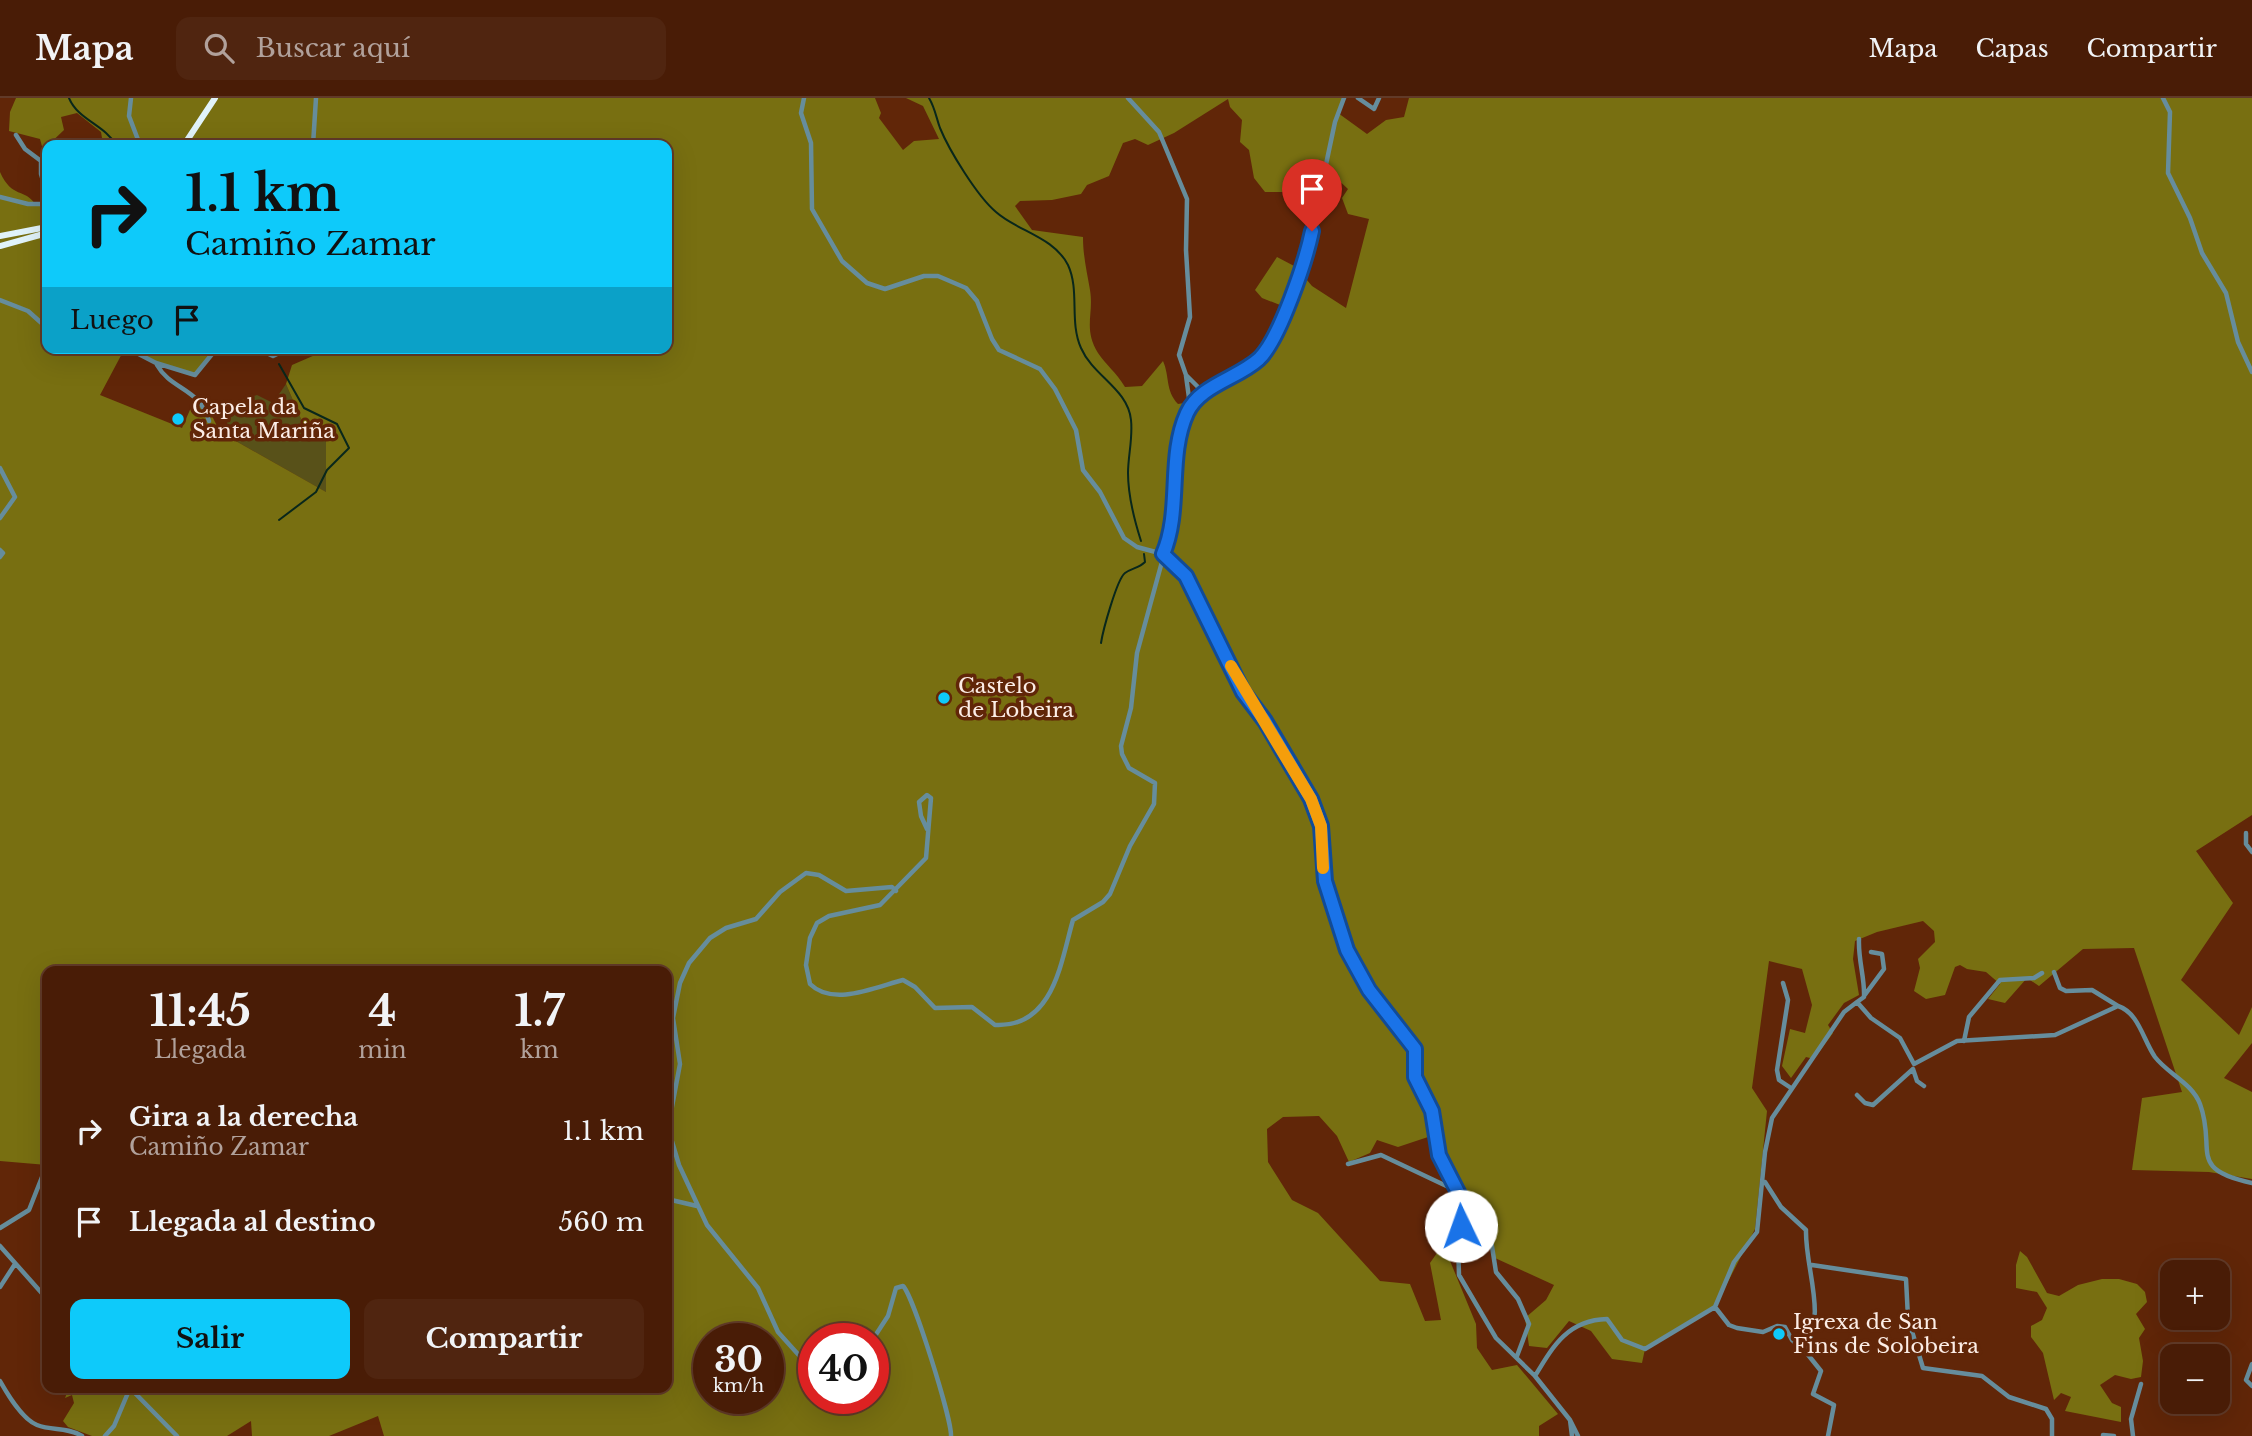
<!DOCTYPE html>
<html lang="es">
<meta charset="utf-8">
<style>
:root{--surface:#491c06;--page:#502510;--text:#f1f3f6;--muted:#b1a19b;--line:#613a28;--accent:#0ecafa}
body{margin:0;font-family:"Libre Baskerville",serif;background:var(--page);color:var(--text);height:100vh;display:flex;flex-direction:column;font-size:26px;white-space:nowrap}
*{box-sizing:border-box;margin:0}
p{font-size:23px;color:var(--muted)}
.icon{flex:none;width:38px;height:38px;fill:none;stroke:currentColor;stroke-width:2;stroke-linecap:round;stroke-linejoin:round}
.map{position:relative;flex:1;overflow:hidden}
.sheet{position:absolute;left:42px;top:868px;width:630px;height:427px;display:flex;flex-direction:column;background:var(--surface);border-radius:14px;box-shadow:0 7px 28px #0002,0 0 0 2px var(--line)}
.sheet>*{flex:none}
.banner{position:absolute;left:42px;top:42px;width:630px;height:214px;border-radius:14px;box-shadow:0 7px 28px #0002,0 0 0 2px var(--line);background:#0ecafa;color:#111;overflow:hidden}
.fabs{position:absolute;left:2160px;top:1162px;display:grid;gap:14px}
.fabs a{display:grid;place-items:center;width:70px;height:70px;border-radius:14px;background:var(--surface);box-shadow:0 7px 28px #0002,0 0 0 2px var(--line);font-size:35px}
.speed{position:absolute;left:693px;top:1225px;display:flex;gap:14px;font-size:35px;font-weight:700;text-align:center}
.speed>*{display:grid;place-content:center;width:91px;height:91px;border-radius:50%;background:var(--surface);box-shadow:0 7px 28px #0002,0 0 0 2px var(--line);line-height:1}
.speed small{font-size:18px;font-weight:400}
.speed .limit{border:10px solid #d22;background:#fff;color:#111}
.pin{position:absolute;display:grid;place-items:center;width:60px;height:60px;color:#fff;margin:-72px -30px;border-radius:50% 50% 50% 0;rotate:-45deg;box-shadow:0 0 7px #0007}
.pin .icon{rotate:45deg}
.me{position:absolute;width:77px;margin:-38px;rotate:357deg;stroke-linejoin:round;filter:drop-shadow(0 0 5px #0008)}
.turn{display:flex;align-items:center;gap:24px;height:147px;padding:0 28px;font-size:32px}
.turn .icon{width:91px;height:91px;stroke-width:2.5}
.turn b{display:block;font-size:49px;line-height:60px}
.then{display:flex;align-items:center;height:66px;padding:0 28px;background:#0003;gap:14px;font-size:26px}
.eta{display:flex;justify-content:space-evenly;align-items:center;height:119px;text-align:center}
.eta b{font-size:42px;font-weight:700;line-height:49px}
.primary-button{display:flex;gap:14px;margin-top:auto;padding:14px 28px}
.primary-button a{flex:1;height:80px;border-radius:14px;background:var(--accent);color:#111;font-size:28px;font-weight:700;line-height:80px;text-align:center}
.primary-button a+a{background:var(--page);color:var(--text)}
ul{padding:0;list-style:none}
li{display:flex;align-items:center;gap:21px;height:91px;padding:0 28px}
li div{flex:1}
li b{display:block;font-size:26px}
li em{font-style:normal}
header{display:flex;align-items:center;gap:42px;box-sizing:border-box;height:98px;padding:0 35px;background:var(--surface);border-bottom:2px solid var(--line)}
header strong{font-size:33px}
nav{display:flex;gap:38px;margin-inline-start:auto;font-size:24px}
.search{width:490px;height:63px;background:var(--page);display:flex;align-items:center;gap:18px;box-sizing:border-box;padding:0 24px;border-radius:14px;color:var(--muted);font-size:26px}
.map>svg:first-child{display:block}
</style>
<header>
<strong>Mapa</strong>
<div class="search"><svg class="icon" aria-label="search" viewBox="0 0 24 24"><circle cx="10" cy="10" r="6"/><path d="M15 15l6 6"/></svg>Buscar aquí</div>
<nav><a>Mapa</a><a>Capas</a><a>Compartir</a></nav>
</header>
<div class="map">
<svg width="2252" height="1338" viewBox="0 0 2252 1338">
<rect width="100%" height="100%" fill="#612608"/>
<path fill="#585119" d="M286 286 304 328 326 327 331 397 220 334 228 330 224 308 257 297 273 305Z"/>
<path fill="#786f11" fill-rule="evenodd" d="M16 0H875L881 15 879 20 903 52 914 43 939 41 923 8 906 0H1344L1338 15 1367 36 1386 22 1404 19 1409 0H2252V717L2196 753 2233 805 2181 882 2239 937 2252 909V945L2224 980 2252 994V1081L2209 1074 2132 1072 2142 1000 2182 994 2134 850 2083 851 2039 888 2027 880 2005 905 1988 901 2000 886 1986 874 1967 871 1960 867 1955 869 1945 897 1926 901 1914 893 1920 870 1918 861 1935 844 1934 833 1923 823 1877 834 1855 843 1853 861 1859 897 1844 905 1828 927 1833 935 1814 961 1806 959 1791 980 1782 968 1790 931 1805 935 1812 907 1802 871 1769 863 1752 990 1767 1013 1755 1131 1715 1209 1645 1251 1642 1265 1612 1261 1591 1233 1569 1223 1547 1250 1529 1248 1525 1220 1546 1202 1554 1187 1495 1160 1490 1110C1455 1084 1439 1083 1431 1038L1398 1049 1377 1042 1370 1055 1349 1064 1337 1038 1319 1018 1283 1019 1267 1031 1268 1064 1292 1102 1318 1115 1380 1183 1410 1186 1425 1223 1441 1222 1430 1165 1437 1155 1448 1158 1476 1226 1477 1250 1492 1272 1517 1267 1558 1316 1539 1328V1338H384L378 1318 329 1338H252L251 1323 227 1338H92L68 1329 63 1323 74 1305 72 1297 65 1300 69 1290H667V873H47V1067L0 1063V74C12 101 25 90 35 106L47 108V250H125L100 297 182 330 193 305 206 306 220 334 326 394V328H304L286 286 292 267 315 257 318 250H667V47H94L93 45 102 40 101 34 77 15 61 19 64 32 43 52 40 41 9 33 10 14ZM1228 1 1230 9 1242 22 1240 44 1249 52 1254 80 1265 94H1310L1324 77H1333L1348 91 1342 100 1348 116 1369 121 1346 210 1312 188 1296 169 1277 159 1255 192 1262 200 1280 207C1278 219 1279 241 1272 251 1254 278 1209 302 1178 306 1165 292 1170 279 1163 263L1142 288 1125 289C1116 274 1106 267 1098 255 1083 230 1094 217 1090 192 1087 174 1083 158 1083 139L1032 132 1015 108 1020 103 1052 102 1081 96 1087 87 1109 78 1123 45 1135 41 1148 47 1174 35ZM709 1241H768V1300H709ZM814 1241H873V1300H814Z
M127 250H200L209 258 195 277 156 265Z
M2020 1153 2027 1159 2047 1195 2059 1198 2078 1187 2102 1181H2119L2137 1186 2145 1194 2147 1204 2136 1216 2145 1231 2139 1240 2143 1263 2141 1279 2131 1281 2115 1277 2100 1287 2112 1305 2121 1309V1324L2065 1313 2071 1299 2061 1295 2054 1302 2043 1255 2031 1239V1228L2042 1222 2047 1210 2037 1194 2016 1190V1167Z"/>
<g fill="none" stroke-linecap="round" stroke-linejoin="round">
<path stroke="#09271b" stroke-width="2" d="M69 0C78 22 105 27 116 47
M929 0C935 10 936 19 940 30 949 52 977 98 996 114 1017 133 1054 139 1068 167 1080 193 1069 223 1081 250 1093 278 1128 291 1131 322 1133 340 1128 358 1128 375 1128 399 1134 421 1141 443
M271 250 272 253
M279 266 304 310 337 326 349 350 327 372 316 394 279 422
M1101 545C1103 532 1117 481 1125 475 1132 470 1139 470 1145 464L1144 456"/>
<path stroke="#668d9c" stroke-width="4.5" d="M131 0 129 18 140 47
M804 0 801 15 811 45 812 111 842 163 867 185 885 191 924 178H938L966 190 977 203 992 241 999 252 1040 271 1055 291 1076 332 1083 372 1100 394 1124 440 1137 449 1163 456 1187 478 1243 594 1264 623 1311 701 1321 728 1325 783 1347 852 1369 892 1415 951V979L1432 1013 1439 1057 1462 1102 1464 1113 1458 1143 1459 1177 1496 1240 1535 1278 1570 1322 1578 1338
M1128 0 1159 34 1187 101 1186 152 1190 219 1179 257 1186 277 1203 294
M1358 0 1374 11 1379 0
M2163 0 2170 14 2168 75 2190 120 2202 155 2226 195 2238 244 2252 274
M16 37 25 51 41 63V76L47 97
M313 47 316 0
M0 99 28 106H47
M0 202 28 213 47 230
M80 250 100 253 114 250
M127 250 156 265 195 277 217 250
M256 250 273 258 289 250
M157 267C171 292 200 290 209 323
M1186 278 1190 307
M0 370 15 399 0 420
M0 452 3 455 0 459
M927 731 921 718 919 704 927 697 931 700 926 760 880 807 829 818 817 825 810 840 806 867 810 886C833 909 876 889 903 882L915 889 935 910 972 909 995 927C1054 930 1061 863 1073 822L1103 804 1110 796 1130 748 1154 706 1155 685 1129 670 1122 656 1121 648 1131 610 1137 555 1166 449 1176 346 1186 316 1203 294 1243 273 1261 259 1269 246 1304 170 1335 24 1344 0
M2246 735V746L2252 754
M2054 874 2060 890 2066 893 2092 892 2118 908
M1783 885 1788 902 1777 972 1779 982 1791 990
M1864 898 1884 871 1882 856 1871 854
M1857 904 1864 899C1865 880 1858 862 1859 841
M1964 943 1969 919 2000 882 2034 880 2042 875
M1913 971 1917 983 1924 988
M1857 997 1865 1005 1873 1007 1913 971
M1348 1066 1381 1057 1457 1093
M1765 1084 1781 1109 1806 1132C1805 1171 1827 1215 1805 1253L1821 1273 1813 1296 1834 1307 1828 1338
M1455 1086 1486 1110 1496 1174 1518 1201 1529 1226 1517 1258
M667 1101 697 1108
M0 1130 29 1112 42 1079 47 1074
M0 1148 47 1201
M1812 1167 1906 1181 1908 1220 1923 1270 1982 1278 2009 1299 2046 1311 2052 1321V1338
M0 1189 15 1166
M873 1241 888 1218 896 1190 903 1188C913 1197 952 1322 951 1338
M1805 1253 1792 1242 1785 1229 1777 1228 1763 1234 1737 1230 1729 1227 1715 1209 1734 1164 1757 1134 1765 1054 1772 1020 1844 914 1857 904 1871 920 1900 940 1914 966 1957 943 2055 937 2118 908C2139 915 2143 942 2155 959 2168 976 2192 985 2200 1006 2217 1052 2186 1071 2252 1085
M2252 1266 2246 1282 2252 1288
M814 1274 778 1234 758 1190 707 1127 679 1067 668 1030 680 966 673 920 680 885 689 865 710 840 726 830 756 821 780 794 806 775 819 777 846 793 892 789 896 793
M1535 1278C1553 1248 1568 1222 1607 1221L1622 1242 1645 1251 1715 1209
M0 1283C8 1297 22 1321 37 1327 52 1333 68 1329 82 1338
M130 1290 177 1338
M1570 1322 1572 1338
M2103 1337 2114 1338
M105 1338 114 1328 130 1290
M2133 1338 2131 1321 2141 1286"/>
<path stroke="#e1f3fa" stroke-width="6" d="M184 47 215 0
M0 138 47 129
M0 148 47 135"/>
</g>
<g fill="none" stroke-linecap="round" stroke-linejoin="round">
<g stroke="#114b97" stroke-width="18">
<path id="route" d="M1312 133C1306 162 1280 241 1259 261 1237 281 1200 287 1187 315 1167 359 1182 412 1163 456L1186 478 1243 594 1265 623 1311 701 1321 728 1325 783 1347 852 1369 892 1415 951V979L1432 1013 1439 1057 1462 1102 1461 1128"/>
</g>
<use href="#route" stroke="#1a73e8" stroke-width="12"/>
<path stroke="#f59e0b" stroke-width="12" d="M1231 568 1311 701 1321 728 1323 770"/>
</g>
<g fill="#0ecafa" stroke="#612608" stroke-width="2.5">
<circle cx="178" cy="321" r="7"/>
<circle cx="944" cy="600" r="7"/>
<circle cx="1779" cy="1236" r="7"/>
</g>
<g text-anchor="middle" stroke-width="7" stroke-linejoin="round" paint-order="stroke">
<g font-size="21" fill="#fcede6" stroke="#612608" text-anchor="start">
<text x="192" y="316">Capela da<tspan x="192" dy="24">Santa Mariña</tspan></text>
<text x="958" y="595">Castelo<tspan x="958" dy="24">de Lobeira</tspan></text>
<text x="1793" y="1231">Igrexa de San<tspan x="1793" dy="24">Fins de Solobeira</tspan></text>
</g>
</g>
</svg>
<div class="fabs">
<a>+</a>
<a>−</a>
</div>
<div class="speed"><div>30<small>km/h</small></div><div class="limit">40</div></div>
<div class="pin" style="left:1312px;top:133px;background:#d93025"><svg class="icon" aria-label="arrive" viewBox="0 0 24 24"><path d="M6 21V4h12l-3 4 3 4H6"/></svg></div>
<svg class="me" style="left:1461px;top:1128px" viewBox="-20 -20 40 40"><circle r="19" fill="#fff"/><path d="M0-13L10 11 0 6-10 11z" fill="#1a73e8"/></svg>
<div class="banner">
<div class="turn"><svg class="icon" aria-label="right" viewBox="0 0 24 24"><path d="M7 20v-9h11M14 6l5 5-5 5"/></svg><div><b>1.1 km</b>Camiño Zamar</div></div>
<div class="then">Luego<svg class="icon" aria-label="arrive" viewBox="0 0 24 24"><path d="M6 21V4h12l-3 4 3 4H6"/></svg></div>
</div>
<section class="sheet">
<div class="eta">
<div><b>11:45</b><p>Llegada</p></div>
<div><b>4</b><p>min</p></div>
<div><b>1.7</b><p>km</p></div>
</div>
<ul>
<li><svg class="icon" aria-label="right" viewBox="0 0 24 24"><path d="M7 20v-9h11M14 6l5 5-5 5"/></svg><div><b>Gira a la derecha</b><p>Camiño Zamar</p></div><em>1.1 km</em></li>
<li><svg class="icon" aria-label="arrive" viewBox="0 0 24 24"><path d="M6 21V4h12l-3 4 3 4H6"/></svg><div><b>Llegada al destino</b></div><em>560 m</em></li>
</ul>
<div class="primary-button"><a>Salir</a><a>Compartir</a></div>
</section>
</div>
